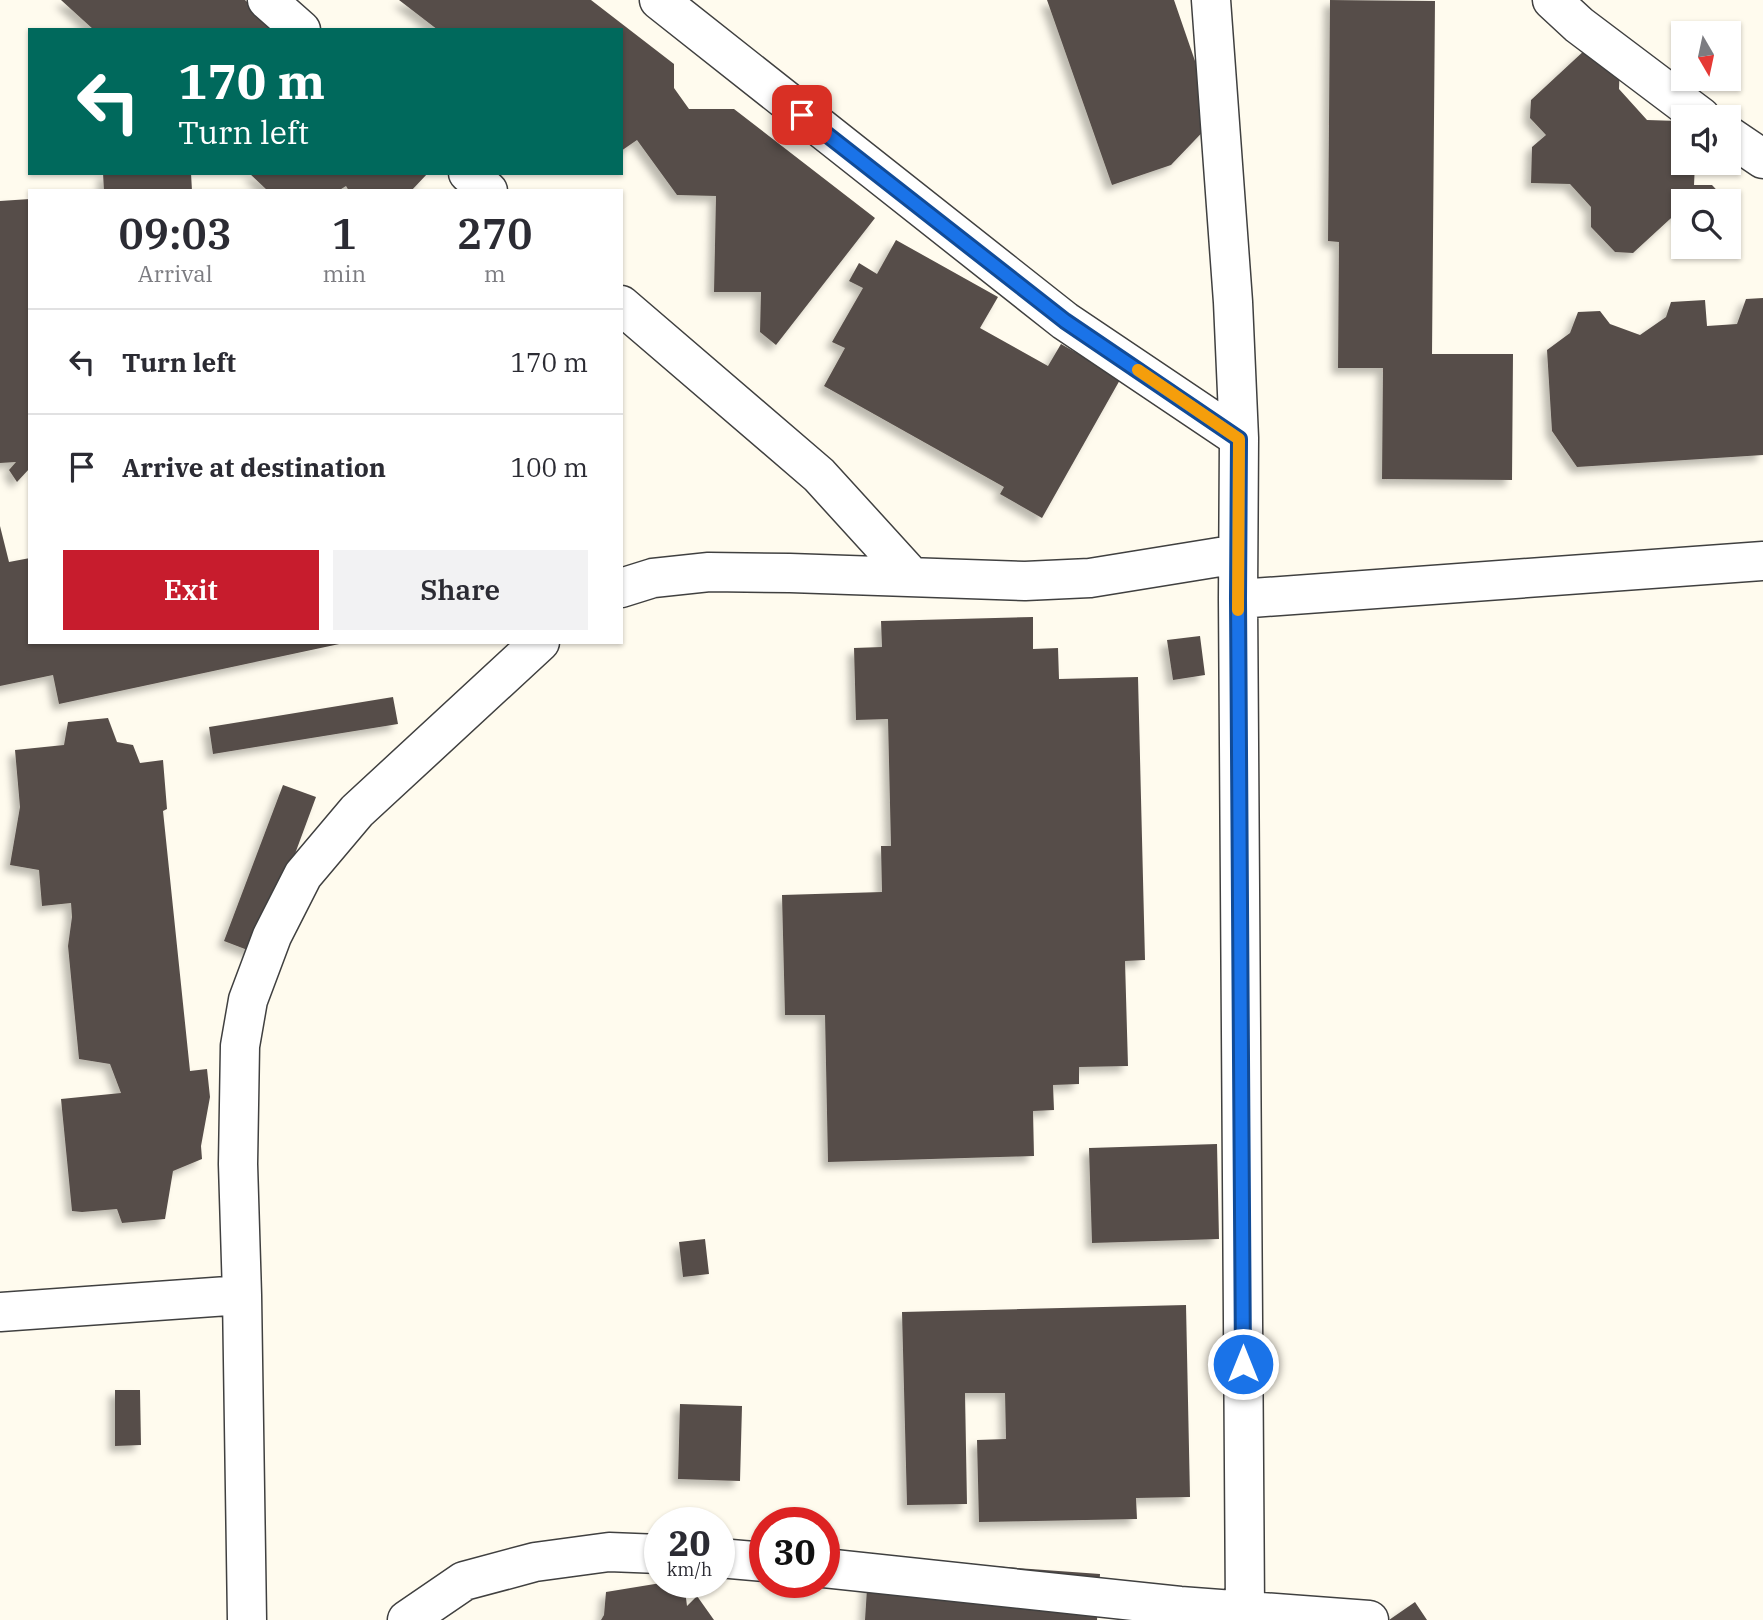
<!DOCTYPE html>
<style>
:root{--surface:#fff;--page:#f2f2f3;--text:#2b2b33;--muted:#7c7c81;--line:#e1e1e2;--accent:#c71c2d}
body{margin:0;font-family:"IBM Plex Serif",serif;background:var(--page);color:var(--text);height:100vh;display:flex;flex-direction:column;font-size:26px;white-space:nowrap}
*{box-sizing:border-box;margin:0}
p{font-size:23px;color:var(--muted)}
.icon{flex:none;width:38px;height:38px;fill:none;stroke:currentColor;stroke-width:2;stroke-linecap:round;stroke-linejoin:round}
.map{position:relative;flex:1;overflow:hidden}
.sheet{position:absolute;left:28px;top:189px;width:595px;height:455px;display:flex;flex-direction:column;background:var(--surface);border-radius:0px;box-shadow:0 2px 5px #0004}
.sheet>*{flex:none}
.guide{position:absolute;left:28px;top:28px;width:595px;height:147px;border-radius:0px;box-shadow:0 2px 5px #0004;background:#00695c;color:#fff;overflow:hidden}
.needle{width:46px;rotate:171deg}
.tools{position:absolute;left:1671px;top:21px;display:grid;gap:14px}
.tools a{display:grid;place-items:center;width:70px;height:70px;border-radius:0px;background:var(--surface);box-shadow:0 2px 5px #0004;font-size:35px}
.speed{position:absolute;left:644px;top:1507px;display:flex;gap:14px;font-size:35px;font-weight:700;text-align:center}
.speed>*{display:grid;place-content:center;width:91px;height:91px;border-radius:50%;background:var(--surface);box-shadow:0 2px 5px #0004;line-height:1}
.speed small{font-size:18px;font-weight:400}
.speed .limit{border:10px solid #d22;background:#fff;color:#111}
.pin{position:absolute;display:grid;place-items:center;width:60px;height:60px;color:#fff;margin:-30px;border-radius:14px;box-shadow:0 4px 10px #0006}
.me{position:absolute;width:77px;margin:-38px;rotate:0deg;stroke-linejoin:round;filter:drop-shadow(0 0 5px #0008)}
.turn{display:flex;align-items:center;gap:24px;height:147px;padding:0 35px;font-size:32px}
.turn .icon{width:91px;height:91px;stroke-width:2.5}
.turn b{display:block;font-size:49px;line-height:60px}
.eta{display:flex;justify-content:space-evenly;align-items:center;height:119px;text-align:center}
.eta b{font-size:42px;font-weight:600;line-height:49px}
.cta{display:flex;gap:14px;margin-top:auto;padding:14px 35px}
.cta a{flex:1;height:80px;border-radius:0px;background:var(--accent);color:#fff;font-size:28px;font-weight:600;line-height:80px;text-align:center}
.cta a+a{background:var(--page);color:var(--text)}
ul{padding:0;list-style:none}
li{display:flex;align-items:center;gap:21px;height:105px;padding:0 35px;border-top:2px solid var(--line)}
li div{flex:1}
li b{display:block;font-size:26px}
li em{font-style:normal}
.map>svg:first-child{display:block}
</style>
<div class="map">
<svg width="1763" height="1620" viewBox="0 0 1763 1620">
<defs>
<filter id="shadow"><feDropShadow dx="-6" dy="6" stdDeviation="3.5" flood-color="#0004"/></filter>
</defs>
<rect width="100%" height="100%" fill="#fffbee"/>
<path fill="#574e49" filter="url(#shadow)" d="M61 0H245L277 30H94Z
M399 0H591L674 64V88L689 109H734L875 218 776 345 760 332 761 292H714L716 196 677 195 637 140 621 151V30H438Z
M1047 0H1174L1215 119 1171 165 1112 185Z
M1330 0 1435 1 1432 354H1513L1512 480 1382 479 1383 368H1338L1339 242 1328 241Z
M1586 49 1620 59 1619 89 1647 120 1678 121 1684 127V163H1695L1694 185H1712L1727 201H1684V210L1682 208 1633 253 1615 252 1591 227V207L1570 184 1531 183 1532 147 1546 135 1530 118 1531 100Z
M103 173H191L192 191H104Z
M249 173H428L411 191H349L346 186 338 191H268Z
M30 199V468L17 482 9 470 16 462 0 463V201Z
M896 240 998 297 980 328 1048 366 1061 344 1121 378 1042 518 1000 494 1004 487 824 386 845 348 832 342 863 288 849 281 859 263 877 274Z
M1763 298V455L1577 467 1552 431 1547 350 1570 333 1578 312 1600 311 1610 324 1640 335 1666 317 1671 302 1705 300 1707 326 1737 324 1746 299Z
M0 526 9 562 30 558V642L344 643 59 704 53 675 0 686Z
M1033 617V649L1058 648 1059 679 1138 677 1145 960 1125 961 1128 1066 1079 1067V1084L1053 1085 1054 1110 1033 1111 1034 1156 828 1162 825 1015H785L782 895 882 892 881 846H891L888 719 856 720 854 648 882 647 881 621Z
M1200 636 1205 675 1173 680 1167 640Z
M393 697 398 724 213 754 209 727Z
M108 718 117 742 133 745 140 763 163 760 167 809 163 811 190 1071 207 1069 210 1097 201 1146 202 1159 173 1171 165 1219 122 1223 117 1209 82 1212 72 1211 61 1099 121 1093 110 1064 79 1059 68 946 72 917 71 903 42 906 39 870 10 865 20 807 15 750 64 745 68 722Z
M283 785 316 797 258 954 224 941Z
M1217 1144 1219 1239 1092 1243 1089 1148Z
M705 1239 709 1274 683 1277 679 1242Z
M1186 1305 1190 1497 1136 1498 1137 1519 979 1522 977 1440 1006 1439 1005 1393H965L967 1504 907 1505 902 1312Z
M115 1390H140L141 1445 115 1446Z
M680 1404 742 1406 740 1481 678 1479Z
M869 1557 1100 1574 1097 1620H865Z
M667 1582H684L687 1606 697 1596 714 1620H601L604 1615 606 1592Z
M1415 1602 1427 1620H1389Z"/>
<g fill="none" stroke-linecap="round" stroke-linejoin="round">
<g stroke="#404040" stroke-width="41">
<path id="minor" d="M267 0 301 30
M659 0 1065 321 1239 438
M1211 0 1233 302 1239 438 1238 599 1245 1610
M1552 0 1579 25 1701 117
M1729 136 1763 159
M468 173 488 191
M621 305 819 475 911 576
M621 588 653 578 709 572 790 573 1025 581 1090 578 1238 554
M1238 599 1763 561
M0 1312 242 1295
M719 1558 765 1562
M824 1568 1180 1606 1369 1620
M247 1620 242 1295 238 1164 240 1046 248 1000 272 936 303 875 357 811 540 642
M407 1620 464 1581 535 1562 609 1552 660 1554"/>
</g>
<use href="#minor" stroke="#fff" stroke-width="38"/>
</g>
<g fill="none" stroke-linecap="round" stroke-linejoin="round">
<g stroke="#114b97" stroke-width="18">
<path id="route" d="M802 115 1065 321 1239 439 1238 599 1243 1364"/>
</g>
<use href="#route" stroke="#1a73e8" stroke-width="12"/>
<path stroke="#f59e0b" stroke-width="12" d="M1138 370 1239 439 1238 610"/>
</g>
</svg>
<div class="tools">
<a><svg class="needle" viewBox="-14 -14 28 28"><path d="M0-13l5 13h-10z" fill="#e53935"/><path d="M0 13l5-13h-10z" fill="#7c7c81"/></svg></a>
<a><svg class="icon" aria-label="sound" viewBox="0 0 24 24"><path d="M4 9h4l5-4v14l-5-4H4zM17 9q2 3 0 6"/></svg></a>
<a><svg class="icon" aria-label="search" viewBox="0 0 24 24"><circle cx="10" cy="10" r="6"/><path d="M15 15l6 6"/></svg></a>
</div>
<div class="speed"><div>20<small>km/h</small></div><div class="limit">30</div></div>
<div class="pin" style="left:802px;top:115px;background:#d93025"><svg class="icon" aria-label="arrive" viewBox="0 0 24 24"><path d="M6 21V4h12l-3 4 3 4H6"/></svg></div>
<svg class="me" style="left:1243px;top:1364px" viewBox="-20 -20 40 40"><circle r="17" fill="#1a73e8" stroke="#fff" stroke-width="3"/><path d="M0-11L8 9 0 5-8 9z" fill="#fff"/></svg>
<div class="guide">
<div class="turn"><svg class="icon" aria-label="left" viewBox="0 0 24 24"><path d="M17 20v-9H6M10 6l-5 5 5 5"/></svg><div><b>170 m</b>Turn left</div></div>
</div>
<section class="sheet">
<div class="eta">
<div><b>09:03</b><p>Arrival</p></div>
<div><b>1</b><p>min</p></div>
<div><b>270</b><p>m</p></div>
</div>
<ul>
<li><svg class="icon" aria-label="left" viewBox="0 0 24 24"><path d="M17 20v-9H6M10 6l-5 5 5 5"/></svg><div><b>Turn left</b></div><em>170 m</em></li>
<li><svg class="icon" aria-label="arrive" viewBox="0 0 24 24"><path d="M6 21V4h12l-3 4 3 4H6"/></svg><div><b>Arrive at destination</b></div><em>100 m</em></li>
</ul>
<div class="cta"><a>Exit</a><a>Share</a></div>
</section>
</div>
